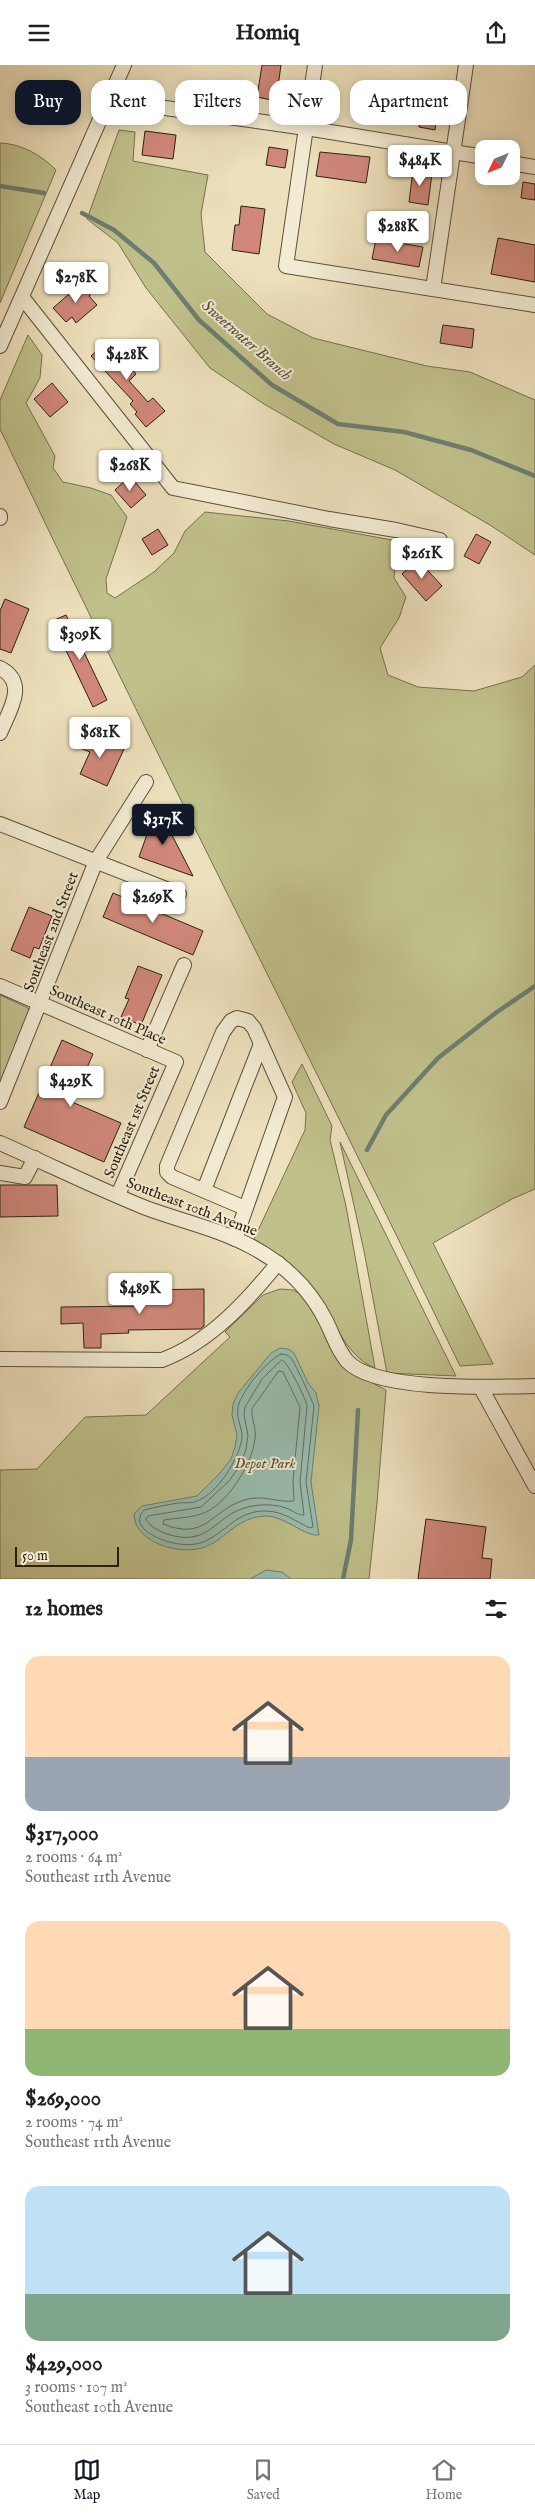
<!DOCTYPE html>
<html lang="en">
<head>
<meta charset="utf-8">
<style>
	body { margin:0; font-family:"IM FELL English",serif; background:#f2f2f2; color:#202124; height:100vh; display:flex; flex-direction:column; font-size:19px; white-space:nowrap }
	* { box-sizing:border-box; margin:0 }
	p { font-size:16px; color:#757577 }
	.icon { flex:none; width:28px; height:28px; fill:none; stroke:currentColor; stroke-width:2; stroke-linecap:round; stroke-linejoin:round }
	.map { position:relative; height:1514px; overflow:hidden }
	.details { display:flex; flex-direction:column; background:#fff; flex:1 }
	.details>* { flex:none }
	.hud { position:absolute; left:15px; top:15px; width:505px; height:45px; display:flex; gap:10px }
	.needle { width:32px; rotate:227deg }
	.tools { position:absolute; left:475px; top:75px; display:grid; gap:10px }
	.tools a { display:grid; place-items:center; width:45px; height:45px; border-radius:10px; background:#fff; box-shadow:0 2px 12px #0003; font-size:25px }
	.scale { position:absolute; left:15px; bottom:12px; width:104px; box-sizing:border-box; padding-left:5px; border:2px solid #2c2013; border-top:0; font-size:14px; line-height:18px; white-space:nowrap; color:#2c2013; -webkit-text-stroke:4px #f3ebd3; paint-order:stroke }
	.price { position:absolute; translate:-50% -42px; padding:0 11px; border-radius:5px; background:#fff; color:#222; font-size:16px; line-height:32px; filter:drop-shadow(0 1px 2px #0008) }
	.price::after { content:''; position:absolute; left:50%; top:30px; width:15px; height:11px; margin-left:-8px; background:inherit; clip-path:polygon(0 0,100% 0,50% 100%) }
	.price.current { background:#111827; color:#fff }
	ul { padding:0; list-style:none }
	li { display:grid; align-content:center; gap:10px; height:265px; padding:0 25px }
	li span { display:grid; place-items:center; height:155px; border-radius:15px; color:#555 }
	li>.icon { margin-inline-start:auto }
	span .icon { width:90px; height:90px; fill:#fffc; stroke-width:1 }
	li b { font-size:21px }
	h2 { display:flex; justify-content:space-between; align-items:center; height:60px; padding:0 25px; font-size:21px }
	.pill { padding:0 18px; border-radius:15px; background:#fff; box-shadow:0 2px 12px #0003; font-size:18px; line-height:45px }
	.pill.current { background:#111827; color:#fff }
	header { display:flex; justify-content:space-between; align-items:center; height:65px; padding:0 25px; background:#fff; font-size:22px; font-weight:700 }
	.menu { display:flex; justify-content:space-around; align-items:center; height:70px; border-top:1px solid #e0e0e0; background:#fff; font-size:14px; color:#757577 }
	.menu a { display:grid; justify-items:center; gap:2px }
	.menu .current { color:#111827 }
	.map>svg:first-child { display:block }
	.green { fill:#c0c08b; stroke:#76704f }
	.water { fill:#99bdaf; stroke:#6d7e71 }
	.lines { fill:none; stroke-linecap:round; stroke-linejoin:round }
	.shore { stroke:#626e61; stroke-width:1 }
	.stream { stroke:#6d7e71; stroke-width:4.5 }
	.building { fill:#d1887b; stroke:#2c2013 }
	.minor-casing { stroke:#5c503d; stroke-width:16 }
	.minor { stroke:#f3ebd3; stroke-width:14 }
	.labels { text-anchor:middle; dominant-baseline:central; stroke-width:4; stroke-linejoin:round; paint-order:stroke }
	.street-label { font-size:15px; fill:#2c2013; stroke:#f3ebd3 }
	.park-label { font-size:15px; font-style:italic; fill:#585037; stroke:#f3ebd3 }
	.water-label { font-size:16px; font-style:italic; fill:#4d4f42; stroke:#f3ebd3 }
</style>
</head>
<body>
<header><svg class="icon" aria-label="menu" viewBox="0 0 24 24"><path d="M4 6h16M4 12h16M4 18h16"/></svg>Homiq<svg class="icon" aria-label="share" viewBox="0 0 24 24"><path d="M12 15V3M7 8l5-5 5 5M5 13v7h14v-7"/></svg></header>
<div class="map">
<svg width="535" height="1514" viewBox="0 0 535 1514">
	<rect width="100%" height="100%" fill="#ede0bc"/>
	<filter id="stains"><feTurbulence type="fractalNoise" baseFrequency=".004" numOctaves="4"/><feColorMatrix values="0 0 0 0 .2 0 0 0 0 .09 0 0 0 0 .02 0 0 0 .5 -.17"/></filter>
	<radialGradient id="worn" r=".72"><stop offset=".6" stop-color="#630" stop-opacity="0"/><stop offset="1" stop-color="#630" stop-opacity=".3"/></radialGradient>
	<!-- green -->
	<g class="green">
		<polygon points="119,65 135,67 133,96 208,110 201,149 205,187 267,249 313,273 427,301 470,307 535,335 535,490 490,460 395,405 334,379 264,339 210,303 146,223 118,178 87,154"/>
		<path d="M0 78C22 79 41 90 56 105L0 238Z"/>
		<path d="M28 270 42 290 40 313 26 338 55 391 53 403 63 417 91 423 111 430 127 452 106 514 107 528 115 533 154 507 174 488 185 466 205 447 289 456 392 475 396 492 394 513 406 532 399 553 380 583 388 610 418 622 474 626 522 612 535 600V1124L512 1134 433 1178 493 1299 460 1301C309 988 150 679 0 364V335Z"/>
		<polygon points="0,930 28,943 29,948 0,1018"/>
		<path d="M302 999 332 1061 330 1075 346 1141 375 1303C342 1290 332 1246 311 1220 295 1200 276 1187 254 1174L305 1065 306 1048 292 1017Z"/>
		<polygon points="340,1077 456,1311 387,1308 364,1186"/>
		<polygon points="280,1224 293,1225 302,1230 350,1306 386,1325 377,1438 369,1514 0,1514 0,1405 37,1404 85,1352 146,1350 230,1272 225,1267 263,1230"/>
	</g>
	<!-- water -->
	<g class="water">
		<path d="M280 1283 288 1284 294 1288 308 1318 316 1328 319 1341 311 1417 319 1470C305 1472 285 1451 266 1451 236 1452 228 1473 205 1482 181 1491 134 1478 134 1449L142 1441 197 1431 220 1408 231 1394 235 1382 237 1370 232 1350 233 1339 238 1328 271 1288Z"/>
		<polygon points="266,1505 282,1507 291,1514 250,1514"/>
	</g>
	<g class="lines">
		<!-- shore -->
		<g class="shore">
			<path d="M281 1289C285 1289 288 1290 291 1293 295 1298 312 1335 314 1341L306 1417 313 1462 310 1463C295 1456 284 1447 267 1446 237 1445 227 1467 203 1477 186 1484 158 1476 145 1465 138 1458 138 1452 144 1445 155 1442 167 1440 178 1438 185 1437 191 1439 197 1436 217 1429 240 1393 242 1372 242 1362 236 1353 238 1342 241 1327 267 1295 281 1289Z"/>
			<path d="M282 1295C288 1297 306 1334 307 1341L300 1417 304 1450C297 1450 292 1445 286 1443 275 1439 260 1439 248 1442 214 1450 210 1483 167 1469 159 1466 150 1462 146 1454L148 1451 201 1442 229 1416 241 1399 246 1384 248 1370 244 1350 245 1342 262 1314Z"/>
			<path d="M279 1306 283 1307 300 1342 293 1416 294 1436C278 1438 262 1429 244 1435 209 1447 206 1476 163 1459L164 1455C176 1453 189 1453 201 1449 227 1441 252 1399 255 1374 257 1364 251 1354 252 1344Z"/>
		</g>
		<!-- stream -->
		<g class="stream">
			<polyline points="0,121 44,128"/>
			<polyline points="82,148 114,165 154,198 199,255 272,320 338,359 404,367 471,385 535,411"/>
			<polyline points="367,1085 386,1050 438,993 497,947 535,921"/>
			<polyline points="343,1514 351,1475 358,1345"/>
		</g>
	</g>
	<!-- building -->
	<g class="building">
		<polygon points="262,0 281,0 276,36 257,32"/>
		<polygon points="424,33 439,36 435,65 419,62"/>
		<polygon points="145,66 176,70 173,94 142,90"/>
		<polygon points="269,82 288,85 285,103 266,100"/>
		<polygon points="320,87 370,92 366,118 316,111"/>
		<polygon points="413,105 432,108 428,140 409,137"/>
		<polygon points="523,117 535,119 535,135 521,133"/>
		<polygon points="241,141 265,144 259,189 232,185 235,160 239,160"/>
		<polygon points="498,173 535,180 535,217 491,209"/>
		<polygon points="376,174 423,182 419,202 372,194"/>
		<polygon points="83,217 92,228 89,231 97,240 76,258 72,252 66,257 53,243"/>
		<polygon points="443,260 474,264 472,283 440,278"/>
		<polygon points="107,277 117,289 126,281 134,289 126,297 136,309 129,316 148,337 153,333 165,346 146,362 135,349 137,347 130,339 133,336 91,291"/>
		<polygon points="52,318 68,337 50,352 34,334"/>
		<polygon points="130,411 146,430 131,443 115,425"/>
		<polygon points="158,464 168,480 152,490 142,474"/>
		<polygon points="476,469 491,477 479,499 464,491"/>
		<polygon points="418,495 442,521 426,536 402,509"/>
		<polygon points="5,534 29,544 11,588 0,584 0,546"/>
		<polygon points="66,550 107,635 93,642 52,556"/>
		<polygon points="87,667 124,684 107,721 80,709 90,687 80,683"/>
		<polygon points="157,741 193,811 139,792"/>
		<polygon points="113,828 203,866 193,890 103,852"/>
		<polygon points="29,842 52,851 39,884 34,882 30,893 11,885"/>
		<polygon points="138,901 162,910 141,960 121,952 129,934 125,933"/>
		<polygon points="62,975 93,989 72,1037 121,1058 104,1097 24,1062"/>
		<polygon points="0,1120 57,1120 58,1151 0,1152"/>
		<polygon points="204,1224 204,1261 200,1264 128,1265 129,1268 101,1269 101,1283 84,1283 83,1258 61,1259 61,1242 140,1241 140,1225"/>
		<polygon points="426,1454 486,1462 482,1493 492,1494 490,1514 418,1514"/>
	</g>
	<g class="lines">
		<defs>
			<g id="minor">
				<polyline points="315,0 286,201 535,240"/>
				<polyline points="109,35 306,63 484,92"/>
				<polyline points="511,98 535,102"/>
				<polyline points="433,224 466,0"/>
				<polyline points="22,232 173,423 329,454 396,465 440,475"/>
				<polyline points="0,281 124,0"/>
				<polyline points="0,451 0,453"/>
				<path d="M0 603C29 618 9 646 0 668"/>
				<polyline points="0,759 179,829"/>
				<polyline points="0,921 176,997 118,1130"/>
				<polyline points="147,985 184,900"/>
				<polyline points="0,1037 96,796 146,717"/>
				<path d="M0 1078C48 1099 96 1123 146 1143 181 1156 219 1164 252 1182 284 1199 310 1224 326 1256 333 1270 337 1284 347 1296 375 1327 493 1322 535 1321"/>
				<polyline points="0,1108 25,1112 35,1093"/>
				<polyline points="204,1125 261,979"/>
				<polyline points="235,1174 285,1032 254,963 248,956 237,953 231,956 223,967 167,1101 167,1107 172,1112 245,1143"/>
				<path d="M0 1294 162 1295C210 1277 246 1237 278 1198"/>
				<polyline points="481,1323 535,1421"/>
			</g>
		</defs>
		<!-- minor casing -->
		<use href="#minor" class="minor-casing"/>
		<!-- minor -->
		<use href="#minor" class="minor"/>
	</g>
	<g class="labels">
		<!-- street labels -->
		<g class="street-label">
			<text transform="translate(51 867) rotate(-69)">Southeast 2nd Street</text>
			<text transform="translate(108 950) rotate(24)">Southeast 10th Place</text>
			<text transform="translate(132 1057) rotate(-67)">Southeast 1st Street</text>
			<text transform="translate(192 1142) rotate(21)">Southeast 10th Avenue</text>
		</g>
		<!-- park labels -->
		<g class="park-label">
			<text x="265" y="1398">Depot Park</text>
		</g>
		<!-- water labels -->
		<g class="water-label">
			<text transform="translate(246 276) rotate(41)">Sweetwater Branch</text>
		</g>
	</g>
	<rect width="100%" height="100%" filter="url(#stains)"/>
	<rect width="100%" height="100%" fill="url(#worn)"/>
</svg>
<div class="tools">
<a><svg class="needle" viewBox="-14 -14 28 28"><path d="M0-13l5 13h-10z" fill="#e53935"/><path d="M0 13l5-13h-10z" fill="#757577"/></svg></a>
</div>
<div class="scale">50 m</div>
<b class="price" style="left:420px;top:122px">$484K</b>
<b class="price" style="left:398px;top:188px">$288K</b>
<b class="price" style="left:76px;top:239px">$278K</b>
<b class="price" style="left:127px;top:316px">$428K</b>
<b class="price" style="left:130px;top:427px">$268K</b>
<b class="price" style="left:422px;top:515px">$261K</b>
<b class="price" style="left:80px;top:596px">$309K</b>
<b class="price" style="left:100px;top:694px">$681K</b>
<b class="price current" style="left:163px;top:781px">$317K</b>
<b class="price" style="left:153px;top:859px">$269K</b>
<b class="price" style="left:71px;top:1043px">$429K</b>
<b class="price" style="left:140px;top:1250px">$489K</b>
<div class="hud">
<a class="pill current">Buy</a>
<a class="pill">Rent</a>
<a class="pill">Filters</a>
<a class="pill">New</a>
<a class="pill">Apartment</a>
</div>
</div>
<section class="details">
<h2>12 homes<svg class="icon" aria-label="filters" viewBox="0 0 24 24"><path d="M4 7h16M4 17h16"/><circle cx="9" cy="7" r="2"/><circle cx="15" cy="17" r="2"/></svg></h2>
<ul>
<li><span style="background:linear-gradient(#ffd9b3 65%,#9aa5b1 0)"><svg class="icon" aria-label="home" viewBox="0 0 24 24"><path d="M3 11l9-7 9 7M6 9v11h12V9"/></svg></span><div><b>$317,000</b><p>2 rooms · 64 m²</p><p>Southeast 11th Avenue</p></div></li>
<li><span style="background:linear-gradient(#ffd9b3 70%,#8fb573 0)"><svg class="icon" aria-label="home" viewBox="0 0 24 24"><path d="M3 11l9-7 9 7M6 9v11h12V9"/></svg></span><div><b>$269,000</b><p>2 rooms · 74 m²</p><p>Southeast 11th Avenue</p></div></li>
<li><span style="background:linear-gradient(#bfe0f5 70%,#7fa58c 0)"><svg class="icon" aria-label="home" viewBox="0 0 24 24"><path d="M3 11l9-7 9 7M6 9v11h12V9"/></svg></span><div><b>$429,000</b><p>3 rooms · 107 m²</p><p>Southeast 10th Avenue</p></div></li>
</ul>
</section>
<nav class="menu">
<a class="current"><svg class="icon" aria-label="map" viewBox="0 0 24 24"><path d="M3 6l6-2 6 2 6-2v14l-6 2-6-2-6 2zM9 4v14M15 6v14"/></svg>Map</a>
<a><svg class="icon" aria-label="saved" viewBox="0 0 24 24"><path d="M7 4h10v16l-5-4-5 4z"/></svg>Saved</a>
<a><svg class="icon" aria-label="home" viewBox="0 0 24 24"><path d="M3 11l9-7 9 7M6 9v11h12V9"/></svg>Home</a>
</nav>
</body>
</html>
